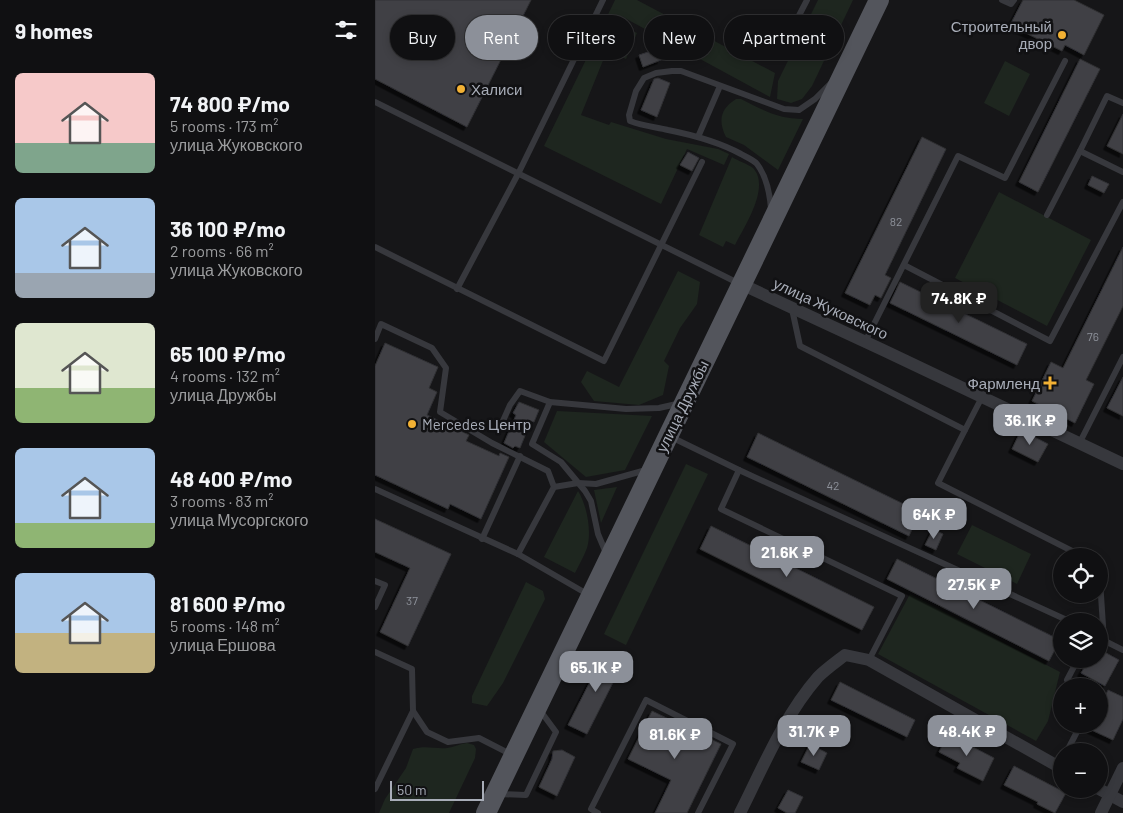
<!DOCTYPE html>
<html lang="en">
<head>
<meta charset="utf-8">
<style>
	body { margin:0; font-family:Barlow,sans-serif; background:#1e1e20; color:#f1f3f6; height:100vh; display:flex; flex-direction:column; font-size:19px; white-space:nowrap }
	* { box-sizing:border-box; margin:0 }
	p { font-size:16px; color:#9c9d9f }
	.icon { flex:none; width:28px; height:28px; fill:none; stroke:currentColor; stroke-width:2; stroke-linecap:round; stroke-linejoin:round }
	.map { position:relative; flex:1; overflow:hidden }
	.panel { display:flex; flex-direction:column; background:#101012; width:375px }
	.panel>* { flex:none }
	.top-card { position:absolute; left:15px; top:15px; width:475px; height:45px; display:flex; gap:10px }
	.fabs { position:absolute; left:678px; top:548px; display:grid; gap:10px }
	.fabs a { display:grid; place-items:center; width:55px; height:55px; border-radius:50%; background:#101012; box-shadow:0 2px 8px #0003,0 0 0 1px #303032; font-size:25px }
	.scale { position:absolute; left:15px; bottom:12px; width:94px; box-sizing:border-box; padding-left:5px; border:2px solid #a8adb8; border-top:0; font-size:14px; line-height:18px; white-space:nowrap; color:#a8adb8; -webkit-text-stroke:4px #111113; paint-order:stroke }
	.price { position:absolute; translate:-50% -42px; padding:0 11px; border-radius:10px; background:#8c9099; color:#fff; font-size:16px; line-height:32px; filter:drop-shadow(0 1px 2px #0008) }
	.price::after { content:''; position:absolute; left:50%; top:30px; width:15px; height:11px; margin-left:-8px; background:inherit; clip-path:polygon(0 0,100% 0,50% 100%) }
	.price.on { background:#222; color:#fff }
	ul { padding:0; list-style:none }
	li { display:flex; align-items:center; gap:15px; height:125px; padding:0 15px }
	li span { display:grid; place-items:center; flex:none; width:140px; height:100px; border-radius:8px; color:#555 }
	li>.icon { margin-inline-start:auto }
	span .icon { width:60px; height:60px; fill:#fffc; stroke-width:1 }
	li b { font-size:21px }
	h2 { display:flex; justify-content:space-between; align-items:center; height:60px; padding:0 15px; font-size:21px }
	.pill { padding:0 18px; border-radius:22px; background:#101012; box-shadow:0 2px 8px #0003,0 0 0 1px #303032; font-size:18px; line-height:45px }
	.pill.on { background:#8c9099; color:#fff }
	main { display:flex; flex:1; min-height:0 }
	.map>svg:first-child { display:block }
	.green { fill:#1e261f }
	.building { fill:#404145; stroke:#303034; filter:url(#shadow) }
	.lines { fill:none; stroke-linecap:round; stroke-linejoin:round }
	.service { stroke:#37383d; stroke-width:6 }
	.minor { stroke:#37383d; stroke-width:12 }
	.primary { stroke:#53555c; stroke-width:20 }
	.poi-dot { fill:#f2b134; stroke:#111113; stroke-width:2 }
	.labels { text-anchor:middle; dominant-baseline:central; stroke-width:5; stroke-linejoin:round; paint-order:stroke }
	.number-label { font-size:12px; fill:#8e929b }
	.poi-label { font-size:15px; fill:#a8adb8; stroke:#111113; text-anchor:end }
	.street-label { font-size:15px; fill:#a8adb8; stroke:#111113 }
</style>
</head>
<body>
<main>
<section class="panel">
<h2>9 homes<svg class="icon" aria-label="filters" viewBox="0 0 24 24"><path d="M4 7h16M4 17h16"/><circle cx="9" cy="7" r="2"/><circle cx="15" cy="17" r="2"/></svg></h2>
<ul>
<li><span style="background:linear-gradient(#f6c9c9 70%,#7fa58c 0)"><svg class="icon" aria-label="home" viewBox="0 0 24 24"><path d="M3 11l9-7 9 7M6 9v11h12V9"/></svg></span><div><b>74 800 ₽/mo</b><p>5 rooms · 173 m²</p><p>улица Жуковского</p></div></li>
<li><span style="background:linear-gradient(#a9c7e8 75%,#9aa5b1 0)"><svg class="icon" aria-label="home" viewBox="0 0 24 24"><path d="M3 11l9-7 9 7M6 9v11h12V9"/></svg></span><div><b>36 100 ₽/mo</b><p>2 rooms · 66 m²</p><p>улица Жуковского</p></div></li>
<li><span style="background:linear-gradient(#dfe7d0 65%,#8fb573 0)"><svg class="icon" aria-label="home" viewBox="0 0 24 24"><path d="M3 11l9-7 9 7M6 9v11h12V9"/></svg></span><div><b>65 100 ₽/mo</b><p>4 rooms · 132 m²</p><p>улица Дружбы</p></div></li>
<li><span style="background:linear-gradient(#a9c7e8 75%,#8fb573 0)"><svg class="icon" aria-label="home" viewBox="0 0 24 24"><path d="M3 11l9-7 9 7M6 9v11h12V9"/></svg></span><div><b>48 400 ₽/mo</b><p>3 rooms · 83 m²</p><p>улица Мусоргского</p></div></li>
<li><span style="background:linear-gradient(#a9c7e8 60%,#c2b280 0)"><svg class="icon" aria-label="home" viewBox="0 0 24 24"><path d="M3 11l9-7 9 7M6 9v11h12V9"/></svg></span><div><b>81 600 ₽/mo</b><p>5 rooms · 148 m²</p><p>улица Ершова</p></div></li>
</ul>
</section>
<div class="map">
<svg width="748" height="813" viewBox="0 0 748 813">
	<defs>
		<filter id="shadow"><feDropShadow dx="-3.5" dy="3.5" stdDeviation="0" flood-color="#0009"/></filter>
	</defs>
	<rect width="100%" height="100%" fill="#161618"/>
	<!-- green -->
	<g class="green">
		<polygon points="240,0 262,0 400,73 395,97 246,16 206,115 234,125 236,122 291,139 343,149 354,154 349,165 312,149 286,204 169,146"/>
		<polygon points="443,0 478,0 437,86 427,99 416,103 402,99 403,81"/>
		<polygon points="253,29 262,33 251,59 242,55"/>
		<polygon points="630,61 655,74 634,116 609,103"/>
		<path d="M361 99H366C387 110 404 119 428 119L403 170 369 145 351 137C343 121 345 109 361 99Z"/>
		<path d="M357 157C363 161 373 164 378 168 396 187 369 227 360 245L351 241 348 247 324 235Z"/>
		<polygon points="624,192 716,240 672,326 580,278"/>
		<polygon points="303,271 325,282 322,304 305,328 289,361 294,366 288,395 264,405 219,401 206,382 212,371 244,387"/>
		<polygon points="182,411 277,416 250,470 211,477 169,442"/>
		<polygon points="311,464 333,474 251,645 229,634"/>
		<polygon points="242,487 226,523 219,490"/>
		<path d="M203 491C212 505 217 532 212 548 209 556 204 565 200 573L169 557Z"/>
		<polygon points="597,525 656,554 642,584 582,554"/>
		<polygon points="151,582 168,591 170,599 128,683 112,706 97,703 97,696"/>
		<polygon points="535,594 685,672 673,721 661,741 503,654"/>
		<path d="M92 743 99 745 101 749 100 758 74 813H4L10 799 31 768 38 749C50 745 60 749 72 748 79 747 85 744 92 743Z"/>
	</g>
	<!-- building -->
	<g class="building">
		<polygon points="0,0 156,0 92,127 0,79"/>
		<polygon points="648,0 699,0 729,15 709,55 690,45 687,51 635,25"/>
		<polygon points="282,49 286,60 268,67 264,55"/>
		<polygon points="705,59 725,69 663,192 644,182"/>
		<polygon points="283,78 295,83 282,117 266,110 279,79"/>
		<polygon points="748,114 748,154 732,146"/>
		<polygon points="547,137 571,149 510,275 516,278 506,298 500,295 495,305 470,293"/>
		<polygon points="313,152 324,158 317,171 305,165"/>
		<polygon points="717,176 734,184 729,193 713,185"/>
		<polygon points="748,247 748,306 711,380 719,384 700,423 657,401 676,362 688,368"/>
		<polygon points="525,282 652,344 642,365 515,303"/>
		<polygon points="10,343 63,367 54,388 62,392 52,415 94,435 91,441 124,456 125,453 134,457 106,519 75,504 73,509 0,475 0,366"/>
		<polygon points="748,377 748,416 732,408"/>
		<polygon points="144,402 164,410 159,422 156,421 145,448 140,446 138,448 129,443 141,415 138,413"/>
		<polygon points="646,430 673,444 663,462 637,449"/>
		<polygon points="383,433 545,512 534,536 372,457"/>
		<polygon points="0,519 76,554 33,646 5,632 35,568 0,552"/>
		<polygon points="336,526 499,607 487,630 325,549"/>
		<polygon points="558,529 568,534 561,550 550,545"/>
		<polygon points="522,559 685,640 674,661 512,579"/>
		<polygon points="724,649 744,660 730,686 706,673 714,659 724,659"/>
		<polygon points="230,652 249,661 212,734 193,725"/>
		<polygon points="465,682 540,720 532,737 456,700"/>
		<polygon points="733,690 748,697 748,719 738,740 710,727 711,724 724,724 724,709"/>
		<polygon points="277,711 346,744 312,813 280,813 296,780 253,759"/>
		<polygon points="573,734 619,758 608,781 582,768 585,763 564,752"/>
		<polygon points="435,744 452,753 444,770 426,762"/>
		<polygon points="187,750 200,757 182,796 164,787 177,759 178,751"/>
		<polygon points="639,766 691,793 680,813 662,804 663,802 629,785"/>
		<polygon points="413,790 428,797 420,813 412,813 403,808"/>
	</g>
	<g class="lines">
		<!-- service -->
		<g class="service">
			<polyline points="627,0 636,4 639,0"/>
			<polyline points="404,54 432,0"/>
			<polyline points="0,102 365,284"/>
			<polyline points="748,103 732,96 705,151 748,172"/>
			<polyline points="323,137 345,86"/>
			<path d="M396 209C395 195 391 176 382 164 379 160 371 157 366 154 344 142 318 135 293 130 280 127 268 126 255 121L254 115 261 91 269 78 281 73 297 71H306L409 109 424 110 440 99 455 84"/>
			<polyline points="672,215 705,151"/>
			<polyline points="0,247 229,361 327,162"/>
			<polyline points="529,265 675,341 748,202"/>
			<polyline points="82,289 143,174 228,0"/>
			<polyline points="417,309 425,346 590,430 607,397"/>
			<polyline points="0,339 6,324 57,348 71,368 65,412 117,443 173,471 179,487 143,554"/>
			<polyline points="490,342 583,156 630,178 690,61"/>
			<polyline points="175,402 157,444 186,462 210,491 216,501 223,534 231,553"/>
			<polyline points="124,430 135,405 145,391 175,402 251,409 284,408 306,403"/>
			<polyline points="590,430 563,483 707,556"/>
			<polyline points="296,437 364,470 346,509 527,596 494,660"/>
			<polyline points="704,444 748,357"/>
			<polyline points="364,470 694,621"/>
			<polyline points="179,487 203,483 221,484 271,470"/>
			<polyline points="0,489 143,554 214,595"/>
			<polyline points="107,539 145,456"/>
			<polyline points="724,565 729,641"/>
			<polyline points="0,581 10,585 0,607"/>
			<polyline points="724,638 748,650"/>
			<polyline points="0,652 37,669 38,711 52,732 73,742 104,738 137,755"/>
			<polyline points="703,659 692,680 705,686"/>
			<polyline points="692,751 706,724"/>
			<polyline points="0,789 38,711"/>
			<polyline points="124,794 151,795 181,732 164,709"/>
			<polyline points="223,813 216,809 271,700 358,744 323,813"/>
		</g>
		<!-- minor -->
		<g class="minor">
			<polyline points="366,284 508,350 748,464"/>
			<polyline points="724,789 748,802"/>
			<path d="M365 813C388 767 409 716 443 677 451 669 461 662 470 655L494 660 686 768"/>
			<polyline points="726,813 748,768"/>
		</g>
		<!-- primary -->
		<polyline class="primary" points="111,813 504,0"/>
	</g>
	<!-- markers -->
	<g class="poi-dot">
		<circle cx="687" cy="35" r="5"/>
		<circle cx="86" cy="89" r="5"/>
		<path d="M672.5 375.5h5v5h5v5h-5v5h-5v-5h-5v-5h5z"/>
		<circle cx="37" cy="424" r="5"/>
	</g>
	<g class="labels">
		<!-- number labels -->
		<g class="number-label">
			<text x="521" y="221">82</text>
			<text x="718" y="336">76</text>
			<text x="458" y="485">42</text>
			<text x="37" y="600">37</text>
		</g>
		<!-- poi labels -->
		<g class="poi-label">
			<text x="677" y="26">Строительный<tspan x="677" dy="17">двор</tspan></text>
			<text x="96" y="89" text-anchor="start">Халиси</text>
			<text x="665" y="383">Фармленд</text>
			<text x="47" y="424" text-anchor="start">Mercedes Центр</text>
		</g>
		<!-- street labels -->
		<g class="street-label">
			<text transform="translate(456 308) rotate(25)">улица Жуковского</text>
			<text transform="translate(307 406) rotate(-64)">улица Дружбы</text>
		</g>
	</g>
</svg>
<div class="fabs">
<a><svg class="icon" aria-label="locate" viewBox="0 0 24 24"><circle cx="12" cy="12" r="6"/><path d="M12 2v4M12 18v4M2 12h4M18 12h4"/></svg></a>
<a><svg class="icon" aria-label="layers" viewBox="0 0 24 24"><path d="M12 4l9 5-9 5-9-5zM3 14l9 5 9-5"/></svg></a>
<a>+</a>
<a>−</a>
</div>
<div class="scale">50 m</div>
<b class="price on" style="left:584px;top:324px">74.8K ₽</b>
<b class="price" style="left:655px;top:446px">36.1K ₽</b>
<b class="price" style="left:559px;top:540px">64K ₽</b>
<b class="price" style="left:412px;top:578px">21.6K ₽</b>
<b class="price" style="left:599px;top:610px">27.5K ₽</b>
<b class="price" style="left:221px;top:693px">65.1K ₽</b>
<b class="price" style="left:439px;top:757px">31.7K ₽</b>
<b class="price" style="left:592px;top:757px">48.4K ₽</b>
<b class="price" style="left:300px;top:760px">81.6K ₽</b>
<div class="top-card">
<a class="pill">Buy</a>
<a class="pill on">Rent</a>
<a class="pill">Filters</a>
<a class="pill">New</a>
<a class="pill">Apartment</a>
</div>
</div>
</main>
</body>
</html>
